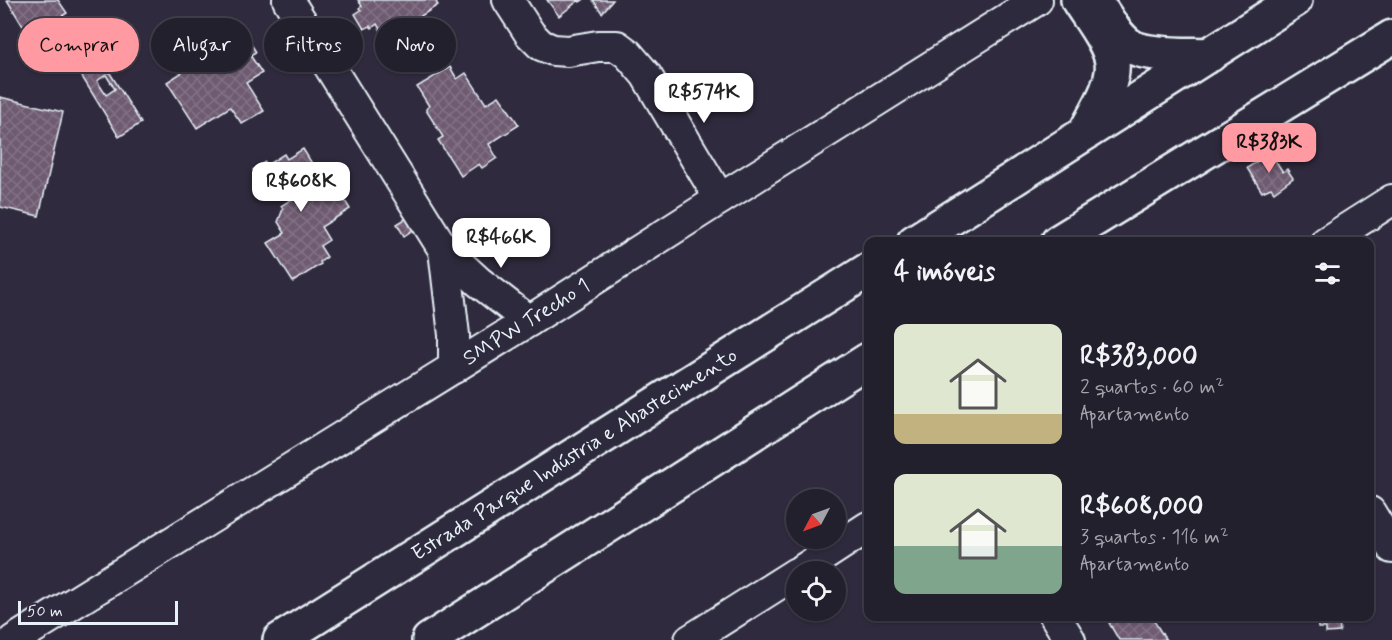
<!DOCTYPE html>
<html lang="pt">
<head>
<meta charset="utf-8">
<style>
	body { margin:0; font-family:Mynerve,sans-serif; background:#2f2d3a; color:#f1f3f6; height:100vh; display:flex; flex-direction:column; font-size:22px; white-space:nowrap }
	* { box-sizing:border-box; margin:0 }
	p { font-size:20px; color:#a3a3aa }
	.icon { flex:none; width:33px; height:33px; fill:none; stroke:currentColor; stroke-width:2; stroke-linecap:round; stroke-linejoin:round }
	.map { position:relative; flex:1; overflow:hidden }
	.drawer { position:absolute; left:864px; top:237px; width:510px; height:384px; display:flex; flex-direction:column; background:#23202e; border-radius:12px; box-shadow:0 2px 4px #0004,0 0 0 2px #403e4a }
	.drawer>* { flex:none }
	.banner { position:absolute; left:18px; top:18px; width:570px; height:54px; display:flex; gap:12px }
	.needle { width:39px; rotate:229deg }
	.controls { position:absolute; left:786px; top:489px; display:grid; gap:12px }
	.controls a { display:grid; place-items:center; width:60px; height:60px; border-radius:50%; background:#23202e; box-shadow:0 2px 4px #0004,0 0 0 2px #403e4a; font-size:30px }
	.scale { position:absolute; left:18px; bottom:15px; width:160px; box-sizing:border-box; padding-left:6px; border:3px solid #e8f1f8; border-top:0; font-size:16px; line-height:21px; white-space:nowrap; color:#e8f1f8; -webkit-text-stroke:4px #2f2a3d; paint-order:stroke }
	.price { position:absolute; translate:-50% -51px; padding:0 14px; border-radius:12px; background:#fff; color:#222; font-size:20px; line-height:39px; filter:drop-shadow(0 2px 3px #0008) }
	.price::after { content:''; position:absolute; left:50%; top:36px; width:18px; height:14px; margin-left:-9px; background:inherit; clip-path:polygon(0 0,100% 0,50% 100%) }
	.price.selected { background:#ff9aa2; color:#111 }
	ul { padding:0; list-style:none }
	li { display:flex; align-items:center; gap:18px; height:150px; padding:0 30px }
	li span { display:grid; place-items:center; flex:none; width:168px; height:120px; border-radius:12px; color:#555 }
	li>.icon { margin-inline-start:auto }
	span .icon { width:72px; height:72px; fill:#fffc; stroke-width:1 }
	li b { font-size:26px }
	h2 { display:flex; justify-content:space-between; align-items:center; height:72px; padding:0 30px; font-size:26px }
	.tag { padding:0 21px; border-radius:27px; background:#23202e; box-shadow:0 2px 4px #0004,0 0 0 2px #403e4a; font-size:21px; line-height:54px }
	.tag.selected { background:#ff9aa2; color:#111 }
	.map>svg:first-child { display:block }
	.building { fill:url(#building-cross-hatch); stroke:#e8f1f8; stroke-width:1.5; fill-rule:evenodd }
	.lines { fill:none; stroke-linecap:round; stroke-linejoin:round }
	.minor-casing { stroke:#e8f1f8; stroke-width:34 }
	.highway-casing { stroke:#e8f1f8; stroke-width:38 }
	.minor { stroke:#2f2a3d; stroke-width:30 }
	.highway { stroke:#2f2a3d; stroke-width:33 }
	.labels { text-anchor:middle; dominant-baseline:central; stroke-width:4.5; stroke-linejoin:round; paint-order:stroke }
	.street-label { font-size:21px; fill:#e8f1f8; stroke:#2f2a3d }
</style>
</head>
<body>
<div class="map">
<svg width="1392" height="640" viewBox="0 0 1392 640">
	<defs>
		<pattern id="building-cross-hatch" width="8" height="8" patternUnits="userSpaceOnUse" patternTransform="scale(1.5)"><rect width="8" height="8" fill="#6e5a71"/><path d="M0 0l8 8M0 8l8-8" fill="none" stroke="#837286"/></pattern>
	</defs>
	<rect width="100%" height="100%" fill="#2f2a3d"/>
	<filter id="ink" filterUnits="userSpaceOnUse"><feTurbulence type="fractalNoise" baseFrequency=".0167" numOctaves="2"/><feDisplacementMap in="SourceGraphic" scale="12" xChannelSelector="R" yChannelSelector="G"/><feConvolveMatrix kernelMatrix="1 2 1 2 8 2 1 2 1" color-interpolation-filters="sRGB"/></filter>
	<g filter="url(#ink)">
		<!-- building -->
		<g class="building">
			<polygon points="7,0 58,0 67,13 29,36"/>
			<polygon points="358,0 435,0 438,5 393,34 391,31 384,36 377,24 372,28 370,26 364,29 355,14 361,10 359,8 362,6"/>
			<polygon points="547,0 583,0 580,2 578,1 559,16"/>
			<polygon points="593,0 613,0 602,13"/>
			<polygon points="220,26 230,42 244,33 256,52 250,55 262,73 246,83 264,111 242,124 230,107 197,128 167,82 200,61 190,45"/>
			<path d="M87 36 141 123 119 137 65 49ZM106 75 115 89 106 95 97 81Z"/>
			<polygon points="450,67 457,79 466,73 486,104 499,96 519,125 489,144 497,158 482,168 479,164 461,176 438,140 443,137 426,110 426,109 429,106 417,87"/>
			<polygon points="0,97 63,112 39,216 0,207"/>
			<polygon points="303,149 316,170 304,178 310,187 322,180 329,191 336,186 350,209 321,227 329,240 320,246 327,257 320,262 321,264 293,282 268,243 285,233 278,222 283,209 281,206 295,197 288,186 275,195 273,192 269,195 253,170 265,162 267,165 284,154 287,159"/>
			<polygon points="1270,153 1283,172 1287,169 1293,178 1274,192 1271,188 1262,192 1247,168"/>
			<polygon points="410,216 417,227 404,236 397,224"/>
			<polygon points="1117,616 1161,616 1154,621 1166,640 1119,640 1109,623 1118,618"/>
			<polygon points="1317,616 1336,616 1336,618 1342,618 1342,616 1345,616 1345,621 1339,622 1340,632 1326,633 1326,628 1318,628"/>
		</g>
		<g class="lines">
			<defs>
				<g id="minor">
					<polyline points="288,0 444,250 479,282 529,321"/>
					<polyline points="508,0 530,34 541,45 553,50 568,51 598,46 617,46 628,54 646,75 720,199"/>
					<polyline points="1326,242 1392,200"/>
					<polyline points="444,250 454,335 454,368"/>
					<polyline points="1370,512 1392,548"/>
					<polyline points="799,572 868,527"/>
					<polyline points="1055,616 1070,640"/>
					<path id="s1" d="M14 640 529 321 720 199 1037 0"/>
					<polyline points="690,640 796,573"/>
				</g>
				<g id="highway">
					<path d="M1078 0C1089 18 1109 42 1112 62 1115 85 1095 113 1085 133"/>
					<path d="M1103 13C1111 25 1120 41 1134 48 1153 56 1189 54 1210 55"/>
					<polyline points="914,242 1295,0"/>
					<polyline points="1058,242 1392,37"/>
					<path id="s2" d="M280 640 868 270"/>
					<polyline points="429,640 868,360"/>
				</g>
			</defs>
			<!-- minor casing -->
			<use href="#minor" class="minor-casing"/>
			<!-- highway casing -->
			<use href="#highway" class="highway-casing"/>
			<!-- minor -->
			<use href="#minor" class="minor"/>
			<!-- highway -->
			<use href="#highway" class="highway"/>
		</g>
	</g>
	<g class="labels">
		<!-- street labels -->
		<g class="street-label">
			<text stroke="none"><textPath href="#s1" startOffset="603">SMPW Trecho 1</textPath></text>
			<text stroke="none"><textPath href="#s2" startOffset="348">Estrada Parque Indústria e Abastecimento</textPath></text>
		</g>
	</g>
</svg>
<div class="controls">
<a><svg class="needle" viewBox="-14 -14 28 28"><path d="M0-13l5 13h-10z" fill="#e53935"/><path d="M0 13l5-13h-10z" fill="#a3a3aa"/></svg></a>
<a><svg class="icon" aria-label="locate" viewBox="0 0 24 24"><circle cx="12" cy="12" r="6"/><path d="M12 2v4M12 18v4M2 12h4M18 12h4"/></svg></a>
</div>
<div class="scale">50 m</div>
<b class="price" style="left:704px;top:124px">R$574K</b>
<b class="price selected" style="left:1269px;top:174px">R$383K</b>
<b class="price" style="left:301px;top:213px">R$608K</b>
<b class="price" style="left:501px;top:269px">R$466K</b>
<div class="banner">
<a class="tag selected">Comprar</a>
<a class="tag">Alugar</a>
<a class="tag">Filtros</a>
<a class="tag">Novo</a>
</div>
<section class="drawer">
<h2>4 imóveis<svg class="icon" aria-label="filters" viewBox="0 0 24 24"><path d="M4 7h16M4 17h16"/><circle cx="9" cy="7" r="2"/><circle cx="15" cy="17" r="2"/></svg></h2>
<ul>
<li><span style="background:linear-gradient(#dfe7d0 75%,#c2b280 0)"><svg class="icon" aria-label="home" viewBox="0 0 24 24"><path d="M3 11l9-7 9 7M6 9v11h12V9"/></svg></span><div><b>R$383,000</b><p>2 quartos · 60 m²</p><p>Apartamento</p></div></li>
<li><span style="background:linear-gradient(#dfe7d0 60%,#7fa58c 0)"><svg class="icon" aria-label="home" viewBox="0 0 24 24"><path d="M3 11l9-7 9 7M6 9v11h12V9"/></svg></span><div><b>R$608,000</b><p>3 quartos · 116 m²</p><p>Apartamento</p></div></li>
</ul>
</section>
</div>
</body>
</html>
